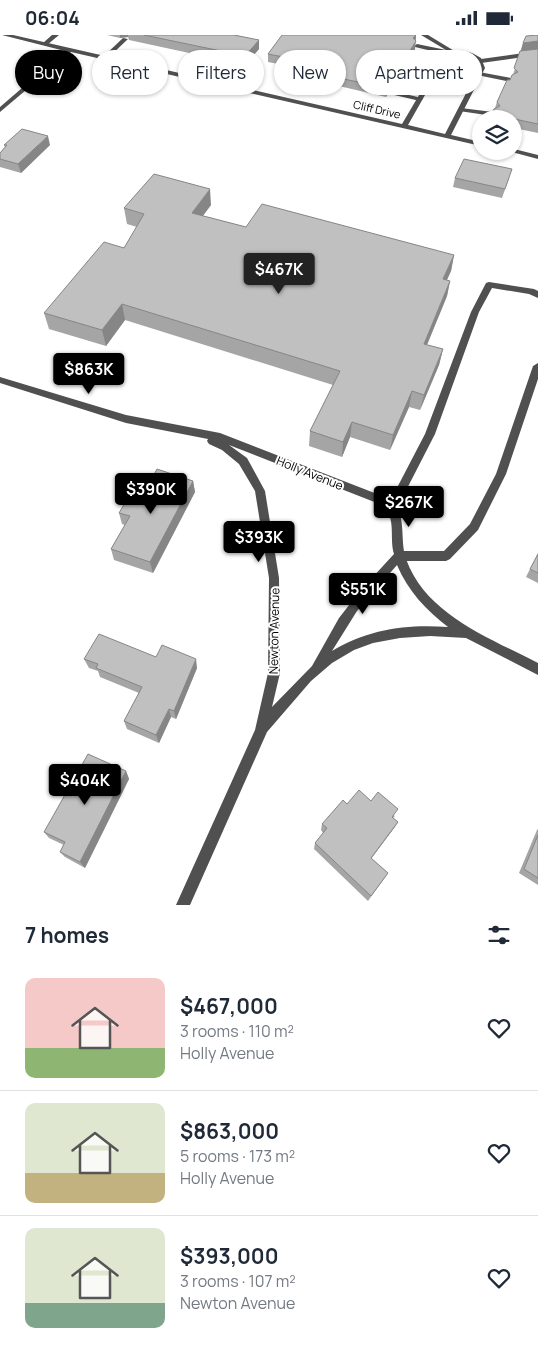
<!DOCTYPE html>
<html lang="en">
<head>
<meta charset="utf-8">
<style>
	body { margin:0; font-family:Manrope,sans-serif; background:#f2f2f3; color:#1f2937; height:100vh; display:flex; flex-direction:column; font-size:19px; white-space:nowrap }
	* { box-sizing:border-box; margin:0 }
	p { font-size:16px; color:#747a83 }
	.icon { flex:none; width:28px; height:28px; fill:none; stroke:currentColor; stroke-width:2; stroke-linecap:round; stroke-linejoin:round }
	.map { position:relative; height:870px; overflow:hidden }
	.side { display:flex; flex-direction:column; background:#fff; flex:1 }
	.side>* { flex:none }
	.guide { position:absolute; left:15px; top:15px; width:509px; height:45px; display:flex; gap:10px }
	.controls { position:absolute; left:472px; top:75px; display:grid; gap:10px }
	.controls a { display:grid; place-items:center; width:50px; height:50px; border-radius:50%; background:#fff; box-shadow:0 1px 4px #0004; font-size:25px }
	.price { position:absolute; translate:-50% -42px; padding:0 11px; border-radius:5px; background:#000; color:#fff; font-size:16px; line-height:32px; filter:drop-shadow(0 1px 2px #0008) }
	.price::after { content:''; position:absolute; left:50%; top:30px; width:15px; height:11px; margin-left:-8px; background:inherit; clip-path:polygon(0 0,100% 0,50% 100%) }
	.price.on { background:#222; color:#fff }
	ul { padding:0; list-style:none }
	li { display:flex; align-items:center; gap:15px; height:125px; padding:0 25px }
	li+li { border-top:1px solid #e0e1e3 }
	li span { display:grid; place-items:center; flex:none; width:140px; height:100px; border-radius:10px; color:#555 }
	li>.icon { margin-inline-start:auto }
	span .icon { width:60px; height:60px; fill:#fffc; stroke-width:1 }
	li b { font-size:21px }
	h2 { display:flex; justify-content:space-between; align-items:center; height:60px; padding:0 25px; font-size:21px }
	.tag { padding:0 18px; border-radius:22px; background:#fff; box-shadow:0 1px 4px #0004; font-size:18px; line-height:45px }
	.tag.on { background:#000; color:#fff }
	.status { display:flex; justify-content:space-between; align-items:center; height:35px; padding:0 25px; background:#fff; direction:ltr }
	.status svg { height:14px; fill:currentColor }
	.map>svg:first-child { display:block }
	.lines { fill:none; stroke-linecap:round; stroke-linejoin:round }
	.lane { fill:#505050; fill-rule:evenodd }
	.street { fill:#505050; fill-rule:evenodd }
	.wall { fill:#a5a5a5 }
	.shaded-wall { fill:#868686 }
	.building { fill:#c0c0c0; stroke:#868686 }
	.labels { text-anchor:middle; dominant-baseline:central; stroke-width:4; stroke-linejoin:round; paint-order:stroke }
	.far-street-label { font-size:11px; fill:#000; stroke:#fff }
	.street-label { font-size:12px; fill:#000; stroke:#fff }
</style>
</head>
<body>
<div class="status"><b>06:04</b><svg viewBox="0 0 49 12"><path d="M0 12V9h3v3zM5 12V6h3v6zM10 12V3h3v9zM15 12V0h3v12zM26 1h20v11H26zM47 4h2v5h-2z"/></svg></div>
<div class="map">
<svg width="538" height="870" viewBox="0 0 538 870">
	<rect width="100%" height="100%" fill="#fff"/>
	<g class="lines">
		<!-- lane -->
		<g class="lane">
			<polygon points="52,0 59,0 47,10 43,10 43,8"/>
			<polygon points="421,0 428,0 456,17 449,20 415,12 414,11 417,9 446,15"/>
			<polygon points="123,3 128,4 108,23 104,23 104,21"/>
			<polygon points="538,16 538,20 481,28 478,26 481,24"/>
			<polygon points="479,37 511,43 514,45 511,47 477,40 477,38"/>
			<polygon points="392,56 422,63 423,64 420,66 390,59 389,58"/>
			<polygon points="461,73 493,77 496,79 493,81 459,76 459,74"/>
			<polygon points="489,247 534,254 538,256 538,263 529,259 492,253 479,277 435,399 396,475 392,476 388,475 387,472 425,399 471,277 486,248"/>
			<polygon points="538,328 538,344 506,439 478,495 450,524 446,526 399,526 395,524 394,521 395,518 399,516 444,516 470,489 496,439 533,331"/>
		</g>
		<!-- street -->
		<g class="street">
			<path d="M2 0H13L402 89 442 21C455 12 469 15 481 23L485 33 451 100 481 107V111L71 17 0 77V72L65 16ZM457 19H465L476 25 479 33 445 99 408 90 446 23Z"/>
			<polygon points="514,114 538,120 538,124 508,116 514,116"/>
			<path d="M0 342 126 380 220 398 390 464C408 480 399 503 406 524 426 580 490 603 538 628V640L466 603 430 601 400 603 373 608 354 615 332 628 311 646 267 697 190 870H176L255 695 268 638 269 543 255 456 239 429 222 415 209 409 207 406 208 404 126 388 0 348ZM229 410 382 470C397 483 389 502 394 519L360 556 339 583 312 631 272 672 280 638 279 543 265 456 247 423ZM397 530C408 556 426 575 448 592 407 589 368 594 332 616L357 576Z"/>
		</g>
	</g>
	<!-- wall -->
	<g class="wall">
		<polygon points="107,0 234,0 259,5 259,14 245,30 129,5 128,2 120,3"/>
		<polygon points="416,0 415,14 386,62 339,51 339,43 340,41 268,27 268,19"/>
		<polygon points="538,0 538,98 514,93 514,84 490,84 491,79 495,73 497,67 513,40 523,8"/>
		<polygon points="4,110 50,110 21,138 0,132 0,118 5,112"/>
		<polygon points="455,143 509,143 502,163 453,152"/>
		<polygon points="211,170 203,181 246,192 454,220 451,236 447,245 450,246 447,261 427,310 443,314 439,330 420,375 409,372 390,415 350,402 342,422 309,411 310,396 333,350 125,285 106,311 49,294 44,278 124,213 137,192 127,189 124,173"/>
		<polygon points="193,446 195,457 153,538 114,525 111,514 125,490 122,489 119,478 140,465"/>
		<polygon points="538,518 538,548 526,542"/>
		<polygon points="156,622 197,633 176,684 171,682 159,708 127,694 124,686 139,658 100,642 98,636 89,633 84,624"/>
		<polygon points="126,736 129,744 85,833 65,822 60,817 64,810 49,803 44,797"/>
		<polygon points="371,766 395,781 393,783 398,787 394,793 371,823 388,838 368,866 314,814 315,808 323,798 321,795 322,789 347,769"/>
		<polygon points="538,794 538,850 519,838 537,795"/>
	</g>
	<!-- shaded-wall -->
	<g class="shaded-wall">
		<polygon points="120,0 128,0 128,2 120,3"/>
		<polygon points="416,0 415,14 386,62 387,53 413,3"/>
		<polygon points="259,5 259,14 245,30 245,21"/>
		<polygon points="538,6 538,14 521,16 523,8"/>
		<polygon points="48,101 50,110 21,138 18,129"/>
		<polygon points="210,154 211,170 193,193 192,178"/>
		<polygon points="454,220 451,236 440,259 443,244"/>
		<polygon points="450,246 447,261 421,324 424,309"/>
		<polygon points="122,269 125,285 106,311 102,295"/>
		<polygon points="443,314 439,330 420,375 424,360"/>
		<polygon points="412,356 409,372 390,415 393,400"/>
		<polygon points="352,387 350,402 342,422 343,407"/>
		<polygon points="193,446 195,457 153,538 150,527"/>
		<polygon points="196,624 197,633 176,684 174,676"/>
		<polygon points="169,674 171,682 159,708 156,700"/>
		<polygon points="126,736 129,744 85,833 80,827"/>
		<polygon points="398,787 394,793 368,828 371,823"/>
	</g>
	<!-- building -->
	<g class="building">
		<polygon points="144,0 234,0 259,5 245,21"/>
		<polygon points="282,0 416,0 413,3 416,6 387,53 339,43 346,34 268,19"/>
		<polygon points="538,0 538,6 523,8 526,1"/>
		<polygon points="538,14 538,89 491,79 494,74 500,71 497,67 507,45 510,45 512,40 518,37 514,33 520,16"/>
		<polygon points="22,94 48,101 18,129 0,124 0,118 7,110 4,110"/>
		<polygon points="464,124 512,134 505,154 455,143"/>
		<polygon points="154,139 210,154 192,178 246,192 262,169 454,220 443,244 450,246 424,309 443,314 424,360 412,356 393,400 352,387 343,407 310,396 340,336 122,269 102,295 44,278 104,207 124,213 144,179 124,173"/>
		<polygon points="157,434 193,446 150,527 111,514 130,481 119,478 129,461 140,465"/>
		<polygon points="538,519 538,538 530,534"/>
		<polygon points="99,599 156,622 162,610 196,624 174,676 169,674 156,700 124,686 142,652 96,633 98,629 84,624"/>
		<polygon points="88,719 126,736 80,827 60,817 65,807 44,797"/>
		<polygon points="359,755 371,766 378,757 398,774 392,782 398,787 371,823 388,838 371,861 315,808 327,793 322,789 343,765 347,769"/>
		<polygon points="538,800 538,843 524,834"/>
	</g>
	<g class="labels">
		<!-- far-street labels -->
		<g class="far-street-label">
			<text transform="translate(377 74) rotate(13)">Cliff Drive</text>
		</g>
		<!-- street labels -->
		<g class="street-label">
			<text transform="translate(310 438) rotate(22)">Holly Avenue</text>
			<text transform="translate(274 596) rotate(-89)">Newton Avenue</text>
		</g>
	</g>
</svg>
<div class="controls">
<a><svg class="icon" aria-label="layers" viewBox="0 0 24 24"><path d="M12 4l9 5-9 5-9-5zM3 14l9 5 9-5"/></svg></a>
</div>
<b class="price on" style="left:279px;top:260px">$467K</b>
<b class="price" style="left:89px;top:360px">$863K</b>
<b class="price" style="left:151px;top:480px">$390K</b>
<b class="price" style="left:409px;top:493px">$267K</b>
<b class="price" style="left:259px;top:528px">$393K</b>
<b class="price" style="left:363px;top:580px">$551K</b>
<b class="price" style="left:85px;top:771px">$404K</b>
<div class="guide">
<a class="tag on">Buy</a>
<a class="tag">Rent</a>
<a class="tag">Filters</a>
<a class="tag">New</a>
<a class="tag">Apartment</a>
</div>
</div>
<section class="side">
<h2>7 homes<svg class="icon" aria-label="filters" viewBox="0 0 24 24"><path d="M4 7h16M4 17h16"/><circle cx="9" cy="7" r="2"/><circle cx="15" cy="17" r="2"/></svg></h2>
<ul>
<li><span style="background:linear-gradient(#f6c9c9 70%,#8fb573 0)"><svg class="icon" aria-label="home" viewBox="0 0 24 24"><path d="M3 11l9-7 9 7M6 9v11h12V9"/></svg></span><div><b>$467,000</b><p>3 rooms · 110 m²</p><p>Holly Avenue</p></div><svg class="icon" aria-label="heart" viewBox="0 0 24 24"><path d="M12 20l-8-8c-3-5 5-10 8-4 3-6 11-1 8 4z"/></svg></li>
<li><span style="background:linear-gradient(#dfe7d0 70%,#c2b280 0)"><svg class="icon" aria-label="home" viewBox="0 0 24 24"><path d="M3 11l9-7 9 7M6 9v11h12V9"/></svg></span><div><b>$863,000</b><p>5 rooms · 173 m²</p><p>Holly Avenue</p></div><svg class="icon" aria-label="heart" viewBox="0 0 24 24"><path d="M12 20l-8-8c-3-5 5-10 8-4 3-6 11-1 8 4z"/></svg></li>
<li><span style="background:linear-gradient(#dfe7d0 75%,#7fa58c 0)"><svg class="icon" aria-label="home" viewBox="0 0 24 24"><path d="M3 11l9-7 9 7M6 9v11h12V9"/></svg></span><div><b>$393,000</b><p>3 rooms · 107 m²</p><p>Newton Avenue</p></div><svg class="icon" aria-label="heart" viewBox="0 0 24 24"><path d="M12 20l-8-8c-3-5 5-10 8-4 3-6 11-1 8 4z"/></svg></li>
</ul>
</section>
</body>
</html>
